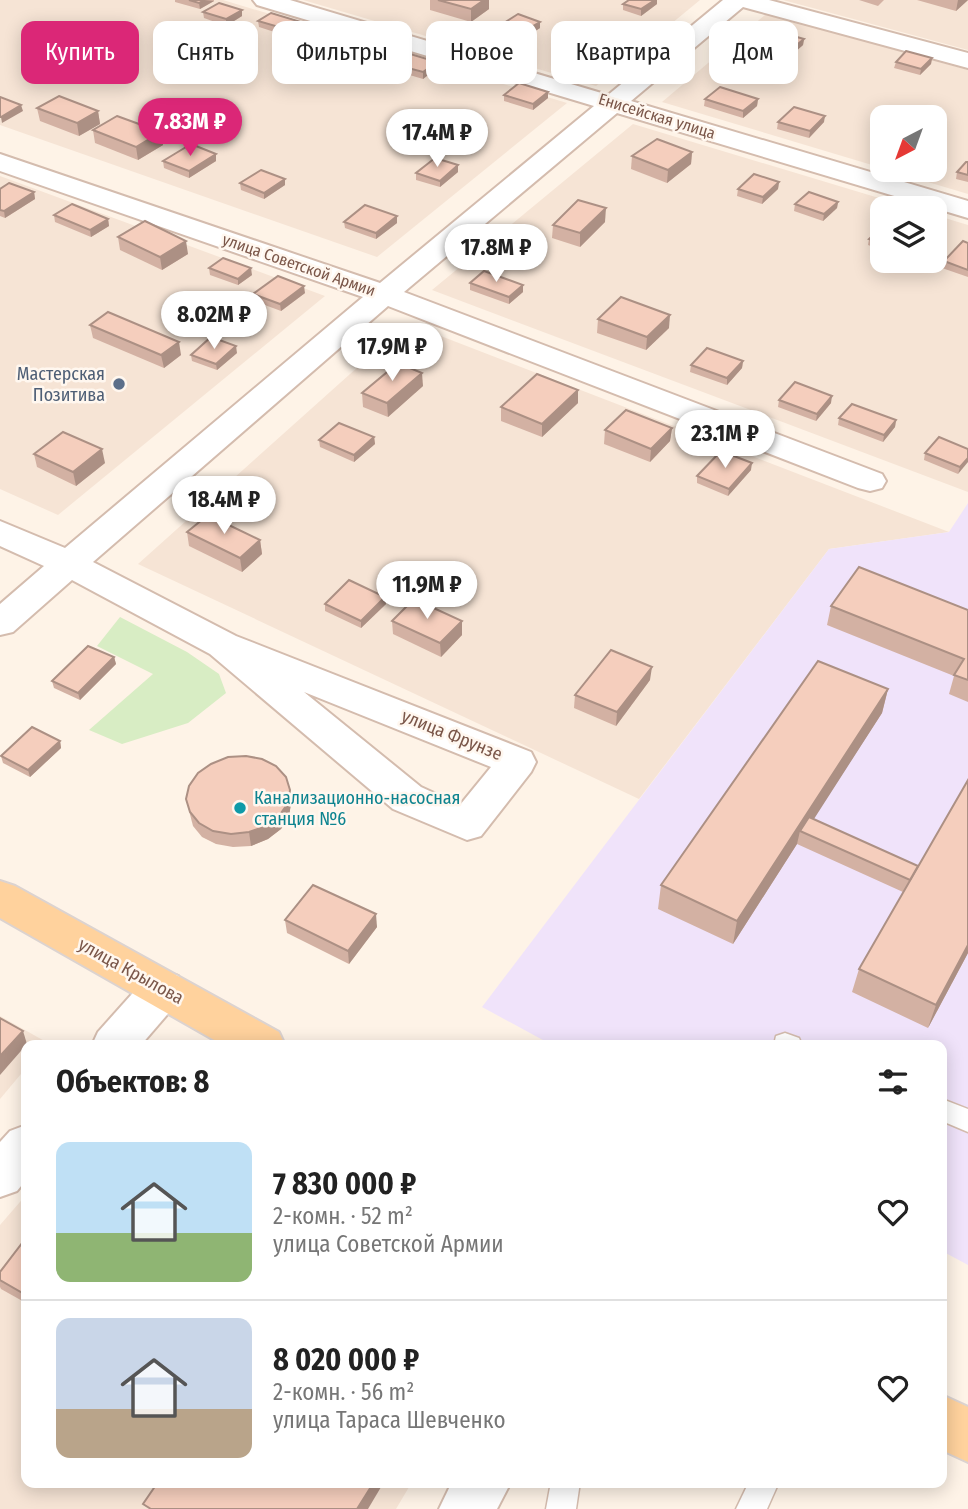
<!DOCTYPE html>
<html lang="ru">
<head>
<meta charset="utf-8">
<style>
	body { margin:0; font-family:"Fira Sans Condensed",sans-serif; background:#f6f6f6; color:#222; height:100vh; display:flex; flex-direction:column; font-size:26px; white-space:nowrap }
	* { box-sizing:border-box; margin:0 }
	p { font-size:23px; color:#767676 }
	.icon { flex:none; width:38px; height:38px; fill:none; stroke:currentColor; stroke-width:2; stroke-linecap:round; stroke-linejoin:round }
	.map { position:relative; flex:1; overflow:hidden }
	.details { position:absolute; left:21px; top:1040px; width:926px; height:448px; display:flex; flex-direction:column; background:#fff; border-radius:14px; box-shadow:0 4px 18px #0003 }
	.details>* { flex:none }
	.banner { position:absolute; left:21px; top:21px; width:928px; height:63px; display:flex; gap:14px }
	.needle { width:46px; rotate:221deg }
	.tools { position:absolute; left:870px; top:105px; display:grid; gap:14px }
	.tools a { display:grid; place-items:center; width:77px; height:77px; border-radius:14px; background:#fff; box-shadow:0 4px 18px #0003; font-size:35px }
	.price { position:absolute; translate:-50% -60px; padding:0 16px; border-radius:24px; background:#fff; color:#222; font-size:23px; line-height:46px; filter:drop-shadow(0 2px 4px #0008) }
	.price::after { content:''; position:absolute; left:50%; top:42px; width:21px; height:16px; margin-left:-10px; background:inherit; clip-path:polygon(0 0,100% 0,50% 100%) }
	.price.active { background:#db2777; color:#fff }
	ul { padding:0; list-style:none }
	li { display:flex; align-items:center; gap:21px; height:175px; padding:0 35px }
	li+li { border-top:2px solid #e0e0e0 }
	li span { display:grid; place-items:center; flex:none; width:196px; height:140px; border-radius:14px; color:#555 }
	li>.icon { margin-inline-start:auto }
	span .icon { width:84px; height:84px; fill:#fffc; stroke-width:1 }
	li b { font-size:30px }
	h2 { display:flex; justify-content:space-between; align-items:center; height:84px; padding:0 35px; font-size:30px }
	.tag { padding:0 24px; border-radius:14px; background:#fff; box-shadow:0 4px 18px #0003; font-size:24px; line-height:63px }
	.tag.active { background:#db2777; color:#fff }
	.map>svg:first-child { display:block }
	.residential { fill:#f6e4d5 }
	.education { fill:#f0e3fa }
	.green { fill:#d8edc4 }
	.lines { fill:none; stroke-linecap:round; stroke-linejoin:round }
	.lane-casing { stroke:#d4bcae; stroke-width:3 }
	.street-casing { stroke:#d4bcae; stroke-width:4 }
	.primary-casing { stroke:#dcd3d0; stroke-width:4 }
	.lane { fill:#fff; fill-rule:evenodd }
	.street { fill:#fff; fill-rule:evenodd }
	.primary { fill:#ffd29d; fill-rule:evenodd }
	.wall { fill:#d3b1a3 }
	.shaded-wall { fill:#ac9084 }
	.building { fill:#f5cebd; stroke:#ac9084; stroke-width:2 }
	.service-dot { fill:#5c6f8a; stroke:#fff7ef; stroke-width:2.5 }
	.culture-dot { fill:#0f9aa8; stroke:#fff7ef; stroke-width:2.5 }
	.labels { text-anchor:middle; dominant-baseline:central; stroke-width:5; stroke-linejoin:round; paint-order:stroke }
	.far-street-label { font-size:16px; fill:#7a5649; stroke:#fff7ef }
	.service-label { font-size:18px; fill:#4e5e75; stroke:#fff7ef; text-anchor:end }
	.street-label { font-size:18px; fill:#7a5649; stroke:#fff7ef }
	.culture-label { font-size:18px; fill:#0d838f; stroke:#fff7ef; text-anchor:start }
</style>
</head>
<body>
<div class="map">
<svg width="968" height="1509" viewBox="0 0 968 1509">
	<rect width="100%" height="100%" fill="#fef3e7"/>
	<!-- residential -->
	<g class="residential">
		<polygon points="0,0 223,0 567,103 377,257 0,125"/>
		<polygon points="303,0 700,0 596,86"/>
		<polygon points="783,0 968,0 968,50"/>
		<polygon points="766,14 968,70 968,194 888,170 934,170 934,117 882,117 882,168 662,102"/>
		<polygon points="633,124 912,208 882,208 882,261 934,261 935,215 968,225 968,492 432,290"/>
		<polygon points="0,176 325,296 58,515 0,489"/>
		<polygon points="407,323 949,532 829,549 639,799 138,564"/>
		<polygon points="0,1016 48,1043 26,1045 26,1068 0,1099"/>
		<polygon points="26,1195 26,1482 412,1482 396,1509 0,1509 0,1225"/>
	</g>
	<!-- education -->
	<polygon class="education" points="968,503 968,1265 942,1251 942,1045 552,1045 482,1007 829,549 949,532"/>
	<!-- green -->
	<polygon class="green" points="120,617 187,652 219,674 226,693 188,723 122,744 89,730 153,674 97,646"/>
	<g class="lines">
		<defs>
			<g id="lane">
				<polygon points="785,1033 799,1038 802,1045 774,1045 776,1036"/>
				<polygon points="942,1099 968,1109 968,1132 942,1121"/>
				<polygon points="551,1482 580,1482 576,1509 546,1509"/>
				<polygon points="749,1482 779,1482 767,1509 736,1509"/>
			</g>
			<g id="street">
				<path d="M253 0H290L608 95 723 0H769L968 53V68L743 7 631 101 968 201V218L617 113 404 292 882 474 886 481 882 488 870 491 858 488 388 306 93 562 236 636 531 752 536 762 531 772 481 836 467 840 393 809 210 654 72 580 13 632 0 635V604L44 566 0 546V521L65 548 363 297 0 171V154L380 283 594 106 257 5ZM304 692 491 767 460 805 421 787Z"/>
				<polygon points="163,971 178,976 185,989 178,1002 141,1045 92,1045 98,1032 148,976"/>
				<polygon points="26,1125 26,1180 17,1191 0,1197 0,1142 10,1131"/>
				<polygon points="452,1482 511,1482 497,1509 439,1509"/>
			</g>
			<g id="primary">
				<polygon points="0,881 15,886 279,1032 285,1045 223,1045 0,918"/>
				<polygon points="942,1395 968,1407 968,1462 942,1450"/>
			</g>
		</defs>
		<!-- lane casing -->
		<use href="#lane" class="lane-casing"/>
		<!-- street casing -->
		<use href="#street" class="street-casing"/>
		<!-- primary casing -->
		<use href="#primary" class="primary-casing"/>
		<!-- lane -->
		<use href="#lane" class="lane"/>
		<!-- street -->
		<use href="#street" class="street"/>
		<!-- primary -->
		<use href="#primary" class="primary"/>
	</g>
	<!-- wall -->
	<g class="wall">
		<polygon points="175,0 214,0 214,1 200,9 175,2"/>
		<polygon points="430,0 489,0 489,9 471,22 430,10"/>
		<polygon points="859,0 884,0 878,6"/>
		<polygon points="917,0 968,0 956,11"/>
		<polygon points="623,4 657,4 641,16 623,10"/>
		<polygon points="242,10 242,16 226,26 204,18 203,12"/>
		<polygon points="258,21 301,22 302,28 290,37 259,27"/>
		<polygon points="504,23 540,28 526,37 504,29"/>
		<polygon points="617,35 616,48 601,60 559,49 559,36"/>
		<polygon points="804,39 803,45 787,59 762,51 763,45"/>
		<polygon points="379,42 379,48 362,59 334,50 334,44"/>
		<polygon points="932,58 931,64 920,75 894,68 896,62"/>
		<polygon points="393,64 437,68 423,79 393,70"/>
		<polygon points="548,92 548,98 533,110 504,101 504,95"/>
		<polygon points="705,99 758,99 757,106 743,118 704,106"/>
		<polygon points="37,108 98,111 100,124 79,136 40,121"/>
		<polygon points="778,122 824,122 809,138 777,129"/>
		<polygon points="93,130 161,132 163,145 138,160 95,143"/>
		<polygon points="882,137 882,158 871,154 872,148"/>
		<polygon points="692,152 691,164 667,183 631,169 632,156"/>
		<polygon points="216,154 216,161 189,178 164,168 163,161"/>
		<polygon points="968,162 968,182 956,179 957,172"/>
		<polygon points="458,172 440,187 416,180 416,173"/>
		<polygon points="779,182 778,189 762,204 737,196 738,189"/>
		<polygon points="240,183 285,185 264,199 241,190"/>
		<polygon points="0,189 34,192 35,199 5,218 0,216"/>
		<polygon points="838,202 837,208 823,221 794,211 795,204"/>
		<polygon points="54,215 108,219 109,226 91,237 55,222"/>
		<polygon points="344,222 397,223 376,239 345,228"/>
		<polygon points="605,222 580,247 552,238 553,225"/>
		<polygon points="882,227 882,250 868,245 869,239"/>
		<polygon points="118,237 188,254 162,270 120,250"/>
		<polygon points="968,243 968,277 942,268 944,261"/>
		<polygon points="209,268 252,275 238,285 210,275"/>
		<polygon points="470,283 523,285 523,292 509,304 470,290"/>
		<polygon points="305,293 281,311 254,301 253,294"/>
		<polygon points="598,319 669,328 646,350 597,333"/>
		<polygon points="90,325 181,355 164,368 93,338"/>
		<polygon points="237,353 217,370 192,361 191,355"/>
		<polygon points="743,361 742,368 727,385 690,372 691,365"/>
		<polygon points="423,386 388,417 363,407 362,393"/>
		<polygon points="578,390 578,403 542,437 501,421 501,407"/>
		<polygon points="779,400 831,403 816,421 778,407"/>
		<polygon points="839,418 896,420 895,427 883,442 838,425"/>
		<polygon points="672,428 670,441 650,462 604,444 605,430"/>
		<polygon points="374,437 375,444 354,462 320,447 319,440"/>
		<polygon points="968,449 958,474 924,460 925,453"/>
		<polygon points="34,454 105,463 76,486 37,467"/>
		<polygon points="751,470 728,496 697,483 697,476"/>
		<polygon points="187,532 260,540 262,554 242,572 189,546"/>
		<polygon points="385,597 386,604 361,628 325,611 325,604"/>
		<polygon points="831,606 968,610 968,702 949,694 954,676 827,625"/>
		<polygon points="392,621 462,635 441,657 393,634"/>
		<polygon points="114,657 116,664 80,700 54,688 52,681"/>
		<polygon points="650,680 616,726 574,708 575,695"/>
		<polygon points="888,689 882,713 813,819 918,866 968,953 928,1028 852,992 859,969 903,892 797,844 733,944 658,909 661,885"/>
		<polygon points="60,741 61,748 30,777 3,763 1,756"/>
		<polygon points="186,799 291,803 289,817 281,829 268,839 251,846 233,847 216,844 202,837 193,826"/>
		<polygon points="285,920 377,927 349,964 287,933"/>
		<polygon points="26,1238 26,1303 1,1289 0,1287 0,1272"/>
	</g>
	<!-- shaded-wall -->
	<g class="shaded-wall">
		<polygon points="204,0 214,1 200,9 199,3"/>
		<polygon points="484,0 489,0 489,9 471,22 471,9"/>
		<polygon points="655,0 657,0 657,4 641,16 641,9"/>
		<polygon points="958,0 968,0 956,11"/>
		<polygon points="242,10 242,16 226,26 226,19"/>
		<polygon points="301,22 302,28 290,37 289,30"/>
		<polygon points="540,22 540,28 526,37 526,30"/>
		<polygon points="617,35 616,48 601,60 602,48"/>
		<polygon points="804,39 803,45 787,59 788,52"/>
		<polygon points="379,42 379,48 362,59 361,53"/>
		<polygon points="932,58 931,64 920,75 921,69"/>
		<polygon points="437,62 437,68 423,79 423,72"/>
		<polygon points="548,92 548,98 533,110 533,104"/>
		<polygon points="758,99 757,106 743,118 743,111"/>
		<polygon points="21,105 23,111 2,123 1,117"/>
		<polygon points="98,111 100,124 79,136 77,123"/>
		<polygon points="825,116 824,122 809,138 810,131"/>
		<polygon points="161,132 163,145 138,160 136,147"/>
		<polygon points="692,152 691,164 667,183 668,170"/>
		<polygon points="216,154 216,161 189,178 189,171"/>
		<polygon points="458,165 458,172 440,187 440,181"/>
		<polygon points="285,179 285,185 264,199 264,193"/>
		<polygon points="779,182 778,189 762,204 763,197"/>
		<polygon points="34,192 35,199 5,218 4,211"/>
		<polygon points="838,202 837,208 823,221 824,214"/>
		<polygon points="606,208 605,222 580,247 580,233"/>
		<polygon points="397,216 397,223 376,239 376,233"/>
		<polygon points="108,219 109,226 91,237 90,230"/>
		<polygon points="186,241 188,254 162,270 160,257"/>
		<polygon points="251,268 252,275 238,285 238,279"/>
		<polygon points="523,285 523,292 509,304 509,297"/>
		<polygon points="304,286 305,293 281,311 280,304"/>
		<polygon points="670,315 669,328 646,350 647,337"/>
		<polygon points="179,342 181,355 164,368 161,355"/>
		<polygon points="236,346 237,353 217,370 216,364"/>
		<polygon points="743,361 742,368 727,385 727,378"/>
		<polygon points="422,373 423,386 388,417 387,403"/>
		<polygon points="578,390 578,403 542,437 542,424"/>
		<polygon points="832,396 831,403 816,421 817,414"/>
		<polygon points="896,420 895,427 883,442 884,435"/>
		<polygon points="672,428 670,441 650,462 651,449"/>
		<polygon points="374,437 375,444 354,462 354,455"/>
		<polygon points="102,449 105,463 76,486 73,472"/>
		<polygon points="968,458 968,462 958,474 960,467"/>
		<polygon points="752,463 751,470 728,496 729,489"/>
		<polygon points="260,540 262,554 242,572 240,558"/>
		<polygon points="385,597 386,604 361,628 361,621"/>
		<polygon points="462,621 462,635 441,657 440,643"/>
		<polygon points="114,657 116,664 80,700 78,693"/>
		<polygon points="652,667 650,680 616,726 617,712"/>
		<polygon points="888,689 882,713 805,833 800,831 797,844 733,944 737,921"/>
		<polygon points="60,741 61,748 30,777 28,770"/>
		<polygon points="290,790 291,803 289,817 281,829 268,839 251,846 249,832"/>
		<polygon points="376,914 377,927 349,964 348,951"/>
		<polygon points="968,945 968,953 928,1028 936,1005"/>
		<polygon points="23,1031 27,1044 0,1075 0,1056"/>
		<polygon points="374,1482 384,1482 368,1509 357,1509"/>
	</g>
	<!-- building -->
	<g class="building">
		<polygon points="189,0 204,0 199,3"/>
		<polygon points="438,0 484,0 471,9"/>
		<polygon points="629,0 655,0 641,9 623,4"/>
		<polygon points="219,3 242,10 226,19 203,12"/>
		<polygon points="271,13 301,22 289,30 258,21"/>
		<polygon points="518,14 540,22 526,30 504,23"/>
		<polygon points="575,24 617,35 602,48 559,36"/>
		<polygon points="779,32 804,39 788,52 763,45"/>
		<polygon points="352,33 379,42 361,53 334,44"/>
		<polygon points="906,51 932,58 921,69 896,62"/>
		<polygon points="407,53 437,62 423,72 393,64"/>
		<polygon points="519,83 548,92 533,104 504,95"/>
		<polygon points="720,87 758,99 743,111 705,99"/>
		<polygon points="59,96 98,111 77,123 37,108"/>
		<polygon points="0,97 21,105 1,117 0,117"/>
		<polygon points="794,107 825,116 810,131 778,122"/>
		<polygon points="117,116 161,132 136,147 93,130"/>
		<polygon points="882,137 882,151 872,148"/>
		<polygon points="657,139 692,152 668,170 632,156"/>
		<polygon points="191,144 216,154 189,171 163,161"/>
		<polygon points="435,158 458,165 440,181 416,173"/>
		<polygon points="966,162 968,162 968,175 957,172"/>
		<polygon points="261,170 285,179 264,193 240,183"/>
		<polygon points="754,174 779,182 763,197 738,189"/>
		<polygon points="9,183 34,192 4,211 0,210 0,189"/>
		<polygon points="809,192 838,202 824,214 795,204"/>
		<polygon points="578,200 606,208 580,233 553,225"/>
		<polygon points="72,204 108,219 90,230 54,215"/>
		<polygon points="365,205 397,216 376,233 344,222"/>
		<polygon points="145,221 186,241 160,257 118,237"/>
		<polygon points="882,227 882,243 869,239"/>
		<polygon points="963,241 968,243 968,270 944,261"/>
		<polygon points="223,258 251,268 238,279 209,268"/>
		<polygon points="484,271 523,285 509,297 470,283"/>
		<polygon points="278,276 304,286 280,304 253,294"/>
		<polygon points="621,297 670,315 647,337 598,319"/>
		<polygon points="108,312 179,342 161,355 90,325"/>
		<polygon points="211,337 236,346 216,364 191,355"/>
		<polygon points="707,348 743,361 727,378 691,365"/>
		<polygon points="398,363 422,373 387,403 362,393"/>
		<polygon points="537,374 578,390 542,424 501,407"/>
		<polygon points="795,382 832,396 817,414 779,400"/>
		<polygon points="852,404 896,420 884,435 839,418"/>
		<polygon points="626,410 672,428 651,449 605,430"/>
		<polygon points="339,423 374,437 354,455 319,440"/>
		<polygon points="63,432 102,449 73,472 34,454"/>
		<polygon points="939,437 968,449 968,458 960,467 925,453"/>
		<polygon points="721,451 752,463 729,489 697,476"/>
		<polygon points="208,515 260,540 240,558 187,532"/>
		<polygon points="859,567 968,610 968,680 954,675 964,659 831,606"/>
		<polygon points="349,580 385,597 361,621 325,604"/>
		<polygon points="414,599 462,621 440,643 392,621"/>
		<polygon points="88,646 114,657 78,693 52,681"/>
		<polygon points="611,650 652,667 617,712 575,695"/>
		<polygon points="818,661 888,689 737,921 661,885"/>
		<polygon points="32,727 60,741 28,770 1,756"/>
		<polygon points="246,756 262,759 276,766 286,777 290,790 288,803 279,816 266,826 249,832 231,834 213,831 199,823 190,812 186,799 189,786 198,773 211,764 228,757"/>
		<polygon points="968,780 968,945 936,1005 859,969"/>
		<polygon points="809,817 918,866 910,880 800,831"/>
		<polygon points="313,885 376,914 348,951 285,920"/>
		<polygon points="0,1018 23,1031 0,1056"/>
		<polygon points="26,1238 26,1295 0,1280 0,1272"/>
		<polygon points="158,1482 374,1482 357,1509 151,1509 143,1504"/>
	</g>
	<!-- markers -->
	<circle class="service-dot" cx="119" cy="384" r="7"/>
	<circle class="culture-dot" cx="240" cy="808" r="7"/>
	<g class="labels">
		<!-- far-street labels -->
		<g class="far-street-label">
			<text transform="translate(657 116) rotate(17)">Енисейская улица</text>
			<text transform="translate(299 265) rotate(19)">улица Советской Армии</text>
		</g>
		<!-- service labels -->
		<g class="service-label">
			<text x="105" y="374">Мастерская<tspan x="105" dy="21">Позитива</tspan></text>
		</g>
		<!-- street labels -->
		<g class="street-label">
			<text transform="translate(452 735) rotate(22)">улица Фрунзе</text>
			<text transform="translate(131 971) rotate(29)">улица Крылова</text>
		</g>
		<!-- culture labels -->
		<g class="culture-label">
			<text x="254" y="798">Канализационно-насосная<tspan x="254" dy="21">станция №6</tspan></text>
		</g>
	</g>
</svg>
<div class="tools">
<a><svg class="needle" viewBox="-14 -14 28 28"><path d="M0-13l5 13h-10z" fill="#e53935"/><path d="M0 13l5-13h-10z" fill="#767676"/></svg></a>
<a><svg class="icon" aria-label="layers" viewBox="0 0 24 24"><path d="M12 4l9 5-9 5-9-5zM3 14l9 5 9-5"/></svg></a>
</div>
<b class="price active" style="left:190px;top:158px">7.83M ₽</b>
<b class="price" style="left:437px;top:169px">17.4M ₽</b>
<b class="price" style="left:496px;top:284px">17.8M ₽</b>
<b class="price" style="left:214px;top:351px">8.02M ₽</b>
<b class="price" style="left:392px;top:383px">17.9M ₽</b>
<b class="price" style="left:725px;top:470px">23.1M ₽</b>
<b class="price" style="left:224px;top:536px">18.4M ₽</b>
<b class="price" style="left:427px;top:621px">11.9M ₽</b>
<div class="banner">
<a class="tag active">Купить</a>
<a class="tag">Снять</a>
<a class="tag">Фильтры</a>
<a class="tag">Новое</a>
<a class="tag">Квартира</a>
<a class="tag">Дом</a>
</div>
<section class="details">
<h2>Объектов: 8<svg class="icon" aria-label="filters" viewBox="0 0 24 24"><path d="M4 7h16M4 17h16"/><circle cx="9" cy="7" r="2"/><circle cx="15" cy="17" r="2"/></svg></h2>
<ul>
<li><span style="background:linear-gradient(#bfe0f5 65%,#8fb573 0)"><svg class="icon" aria-label="home" viewBox="0 0 24 24"><path d="M3 11l9-7 9 7M6 9v11h12V9"/></svg></span><div><b>7 830 000 ₽</b><p>2-комн. · 52 m²</p><p>улица Советской Армии</p></div><svg class="icon" aria-label="heart" viewBox="0 0 24 24"><path d="M12 20l-8-8c-3-5 5-10 8-4 3-6 11-1 8 4z"/></svg></li>
<li><span style="background:linear-gradient(#c9d6e8 65%,#b9a48a 0)"><svg class="icon" aria-label="home" viewBox="0 0 24 24"><path d="M3 11l9-7 9 7M6 9v11h12V9"/></svg></span><div><b>8 020 000 ₽</b><p>2-комн. · 56 m²</p><p>улица Тараса Шевченко</p></div><svg class="icon" aria-label="heart" viewBox="0 0 24 24"><path d="M12 20l-8-8c-3-5 5-10 8-4 3-6 11-1 8 4z"/></svg></li>
</ul>
</section>
</div>
</body>
</html>
